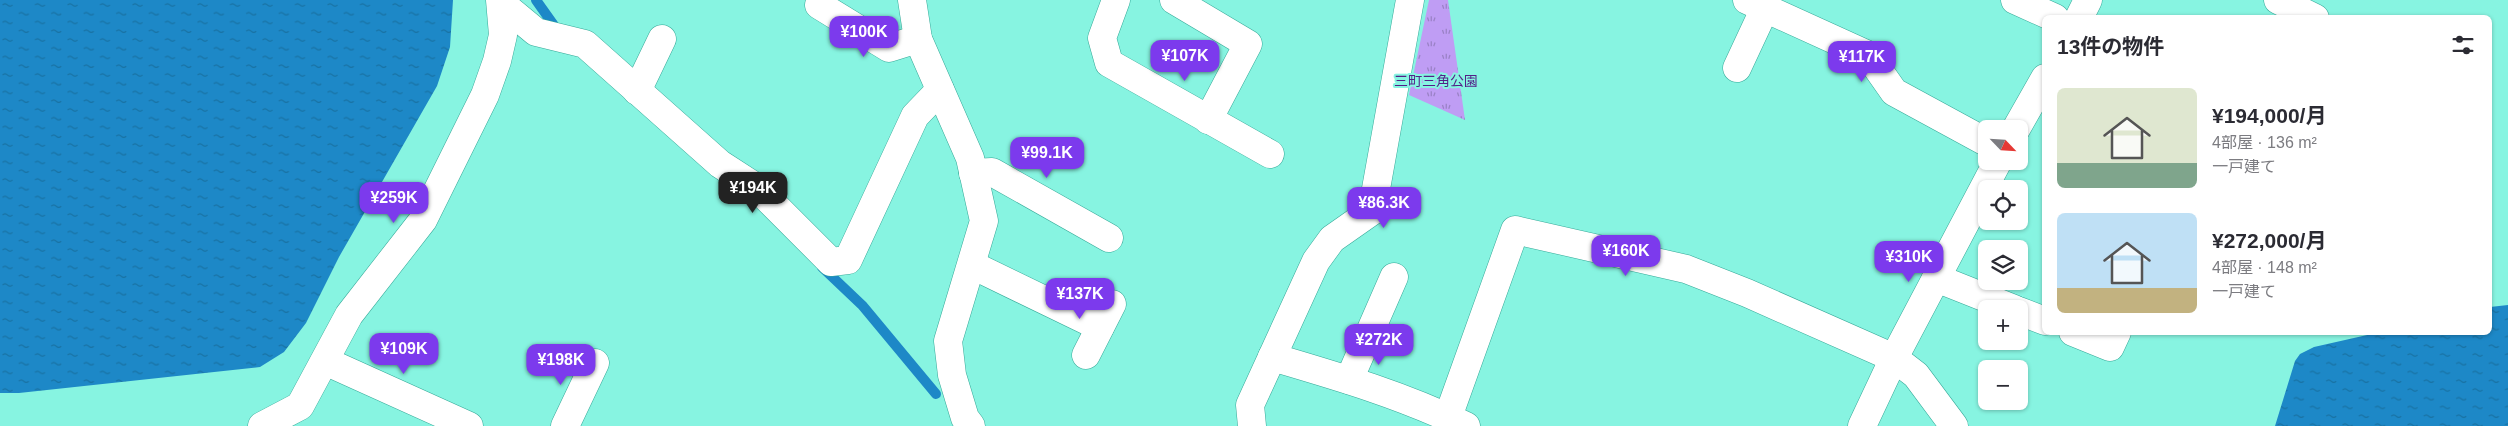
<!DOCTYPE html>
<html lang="ja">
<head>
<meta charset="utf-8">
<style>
	body { margin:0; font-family:Arial,"Noto Sans JP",sans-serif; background:#f2f2f3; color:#2b2b33; height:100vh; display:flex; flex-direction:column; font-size:19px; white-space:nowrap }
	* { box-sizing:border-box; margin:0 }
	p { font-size:16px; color:#7c7c81 }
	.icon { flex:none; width:28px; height:28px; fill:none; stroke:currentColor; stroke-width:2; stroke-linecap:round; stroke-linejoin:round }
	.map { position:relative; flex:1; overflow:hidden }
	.details { position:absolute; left:2042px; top:15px; width:450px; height:320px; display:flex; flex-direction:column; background:#fff; border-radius:8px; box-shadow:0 1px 4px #0004 }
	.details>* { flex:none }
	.needle { width:32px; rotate:115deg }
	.fabs { position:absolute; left:1978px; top:120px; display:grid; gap:10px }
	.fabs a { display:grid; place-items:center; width:50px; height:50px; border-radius:8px; background:#fff; box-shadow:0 1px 4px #0004; font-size:25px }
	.price { position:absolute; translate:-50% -42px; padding:0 11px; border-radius:10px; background:#7c3aed; color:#fff; font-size:16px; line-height:32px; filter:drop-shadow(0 1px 2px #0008) }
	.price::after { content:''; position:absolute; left:50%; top:30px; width:15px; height:11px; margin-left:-8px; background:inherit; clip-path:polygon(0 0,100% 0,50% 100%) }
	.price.active { background:#222; color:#fff }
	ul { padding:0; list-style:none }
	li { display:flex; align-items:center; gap:15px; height:125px; padding:0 15px }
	li span { display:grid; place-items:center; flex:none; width:140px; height:100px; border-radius:8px; color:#555 }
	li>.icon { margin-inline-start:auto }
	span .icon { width:60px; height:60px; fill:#fffc; stroke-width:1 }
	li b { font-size:21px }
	h2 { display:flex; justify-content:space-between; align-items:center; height:60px; padding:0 15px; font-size:21px }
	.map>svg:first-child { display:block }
	.park { fill:url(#park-tufts) }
	.water { fill:url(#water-ripples) }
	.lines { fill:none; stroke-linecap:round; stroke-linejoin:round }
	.stream { stroke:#1d88c7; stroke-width:10 }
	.minor-casing { stroke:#35a998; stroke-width:29 }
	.minor { stroke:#fff; stroke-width:28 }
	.labels { text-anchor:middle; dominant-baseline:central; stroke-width:4; stroke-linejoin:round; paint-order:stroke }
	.park-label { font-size:14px; fill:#531f87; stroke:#87f4e1 }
</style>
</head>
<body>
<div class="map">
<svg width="2508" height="426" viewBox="0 0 2508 426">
	<defs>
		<pattern id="park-tufts" width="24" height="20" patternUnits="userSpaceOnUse" patternTransform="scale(1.25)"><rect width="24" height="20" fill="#bf9df4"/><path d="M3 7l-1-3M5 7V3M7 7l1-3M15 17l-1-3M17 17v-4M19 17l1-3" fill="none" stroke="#9a81c6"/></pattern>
		<pattern id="water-ripples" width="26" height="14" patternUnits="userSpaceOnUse" patternTransform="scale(1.25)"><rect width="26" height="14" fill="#1d88c7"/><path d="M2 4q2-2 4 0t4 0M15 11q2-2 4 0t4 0" fill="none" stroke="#1871a2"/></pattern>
	</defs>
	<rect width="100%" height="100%" fill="#87f4e1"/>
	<!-- park -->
	<polygon class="park" points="1429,0 1448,0 1465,120 1409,95"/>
	<!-- water -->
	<g class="water">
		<polygon points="0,0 453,0 450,47 437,86 339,257 306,323 284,352 260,367 19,393 0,393"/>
		<polygon points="2508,305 2508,426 2275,426 2295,361 2300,354 2314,347 2376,333 2490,332 2490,307"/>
	</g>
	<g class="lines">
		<!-- stream -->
		<g class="stream">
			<polyline points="536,0 553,24"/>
			<polyline points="822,267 862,305 936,394"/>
		</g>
		<defs>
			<g id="minor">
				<polyline points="912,0 918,39 970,158 984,221 948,341 952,375 965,418 971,426"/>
				<polyline points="1116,0 1102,38 1109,63 1270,154"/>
				<polyline points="1174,0 1248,44 1208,120"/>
				<polyline points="1747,0 1868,55 1894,92 1986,142"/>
				<polyline points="2015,0 2055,18"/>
				<polyline points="2278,0 2315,18"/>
				<polyline points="501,3 536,32 585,44 720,164 757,188 831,262 848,260 915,116 940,90"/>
				<polyline points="819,5 889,48 918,39"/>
				<polyline points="2079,18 2088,0"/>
				<polyline points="1737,68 1765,8"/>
				<polyline points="637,91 662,39"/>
				<polyline points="2016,129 2045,78"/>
				<polyline points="973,173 992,172 1109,238"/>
				<polyline points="972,265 1100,327"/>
				<polyline points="1936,278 2014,309"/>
				<polyline points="2019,311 2045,321"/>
				<polyline points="2073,332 2110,347 2117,332"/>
				<polyline points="1086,355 1112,304"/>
				<path d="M1272 357C1340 377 1402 395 1466 426"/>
				<polyline points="325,361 469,426"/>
				<polyline points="1349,380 1394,277"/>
				<polyline points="1448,417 1515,230 1686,269 1747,293 1894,358 1916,375 1954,426"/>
				<polyline points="262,426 300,406 349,315 423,220 485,95 497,61 503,35 500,0"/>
				<polyline points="565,426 595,363"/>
				<polyline points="1252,426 1250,405 1316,261 1332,239 1372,211 1410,0"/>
				<polyline points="1862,426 1894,358 1998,161"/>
			</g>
		</defs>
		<!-- minor casing -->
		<use href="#minor" class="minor-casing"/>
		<!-- minor -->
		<use href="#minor" class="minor"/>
	</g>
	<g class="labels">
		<!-- park labels -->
		<g class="park-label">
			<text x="1436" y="81">三町三角公園</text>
		</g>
	</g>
</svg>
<div class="fabs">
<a><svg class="needle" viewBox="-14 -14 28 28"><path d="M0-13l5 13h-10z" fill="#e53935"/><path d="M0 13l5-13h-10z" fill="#7c7c81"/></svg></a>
<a><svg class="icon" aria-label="locate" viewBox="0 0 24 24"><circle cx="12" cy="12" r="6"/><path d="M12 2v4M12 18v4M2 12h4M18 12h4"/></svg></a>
<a><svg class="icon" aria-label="layers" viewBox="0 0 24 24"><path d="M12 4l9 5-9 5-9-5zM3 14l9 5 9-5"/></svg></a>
<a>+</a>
<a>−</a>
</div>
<b class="price" style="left:864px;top:58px">¥100K</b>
<b class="price" style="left:1185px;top:82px">¥107K</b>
<b class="price" style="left:1862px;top:83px">¥117K</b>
<b class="price" style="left:1047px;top:179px">¥99.1K</b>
<b class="price active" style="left:753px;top:214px">¥194K</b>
<b class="price" style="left:394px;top:224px">¥259K</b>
<b class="price" style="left:1384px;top:229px">¥86.3K</b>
<b class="price" style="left:1626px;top:277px">¥160K</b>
<b class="price" style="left:1909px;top:283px">¥310K</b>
<b class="price" style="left:1080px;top:320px">¥137K</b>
<b class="price" style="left:1379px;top:366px">¥272K</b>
<b class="price" style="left:404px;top:375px">¥109K</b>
<b class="price" style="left:561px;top:386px">¥198K</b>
<section class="details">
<h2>13件の物件<svg class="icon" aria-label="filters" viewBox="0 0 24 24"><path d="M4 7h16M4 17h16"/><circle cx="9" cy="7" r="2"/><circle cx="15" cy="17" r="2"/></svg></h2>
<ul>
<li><span style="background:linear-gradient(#dfe7d0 75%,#7fa58c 0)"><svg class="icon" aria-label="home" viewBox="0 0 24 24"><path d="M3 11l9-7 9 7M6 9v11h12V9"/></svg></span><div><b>¥194,000/月</b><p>4部屋 · 136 m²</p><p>一戸建て</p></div></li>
<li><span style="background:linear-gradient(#bfe0f5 75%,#c2b280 0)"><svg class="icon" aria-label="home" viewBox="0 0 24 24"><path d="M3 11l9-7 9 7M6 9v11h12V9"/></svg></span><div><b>¥272,000/月</b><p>4部屋 · 148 m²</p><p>一戸建て</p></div></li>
</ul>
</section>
</div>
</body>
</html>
